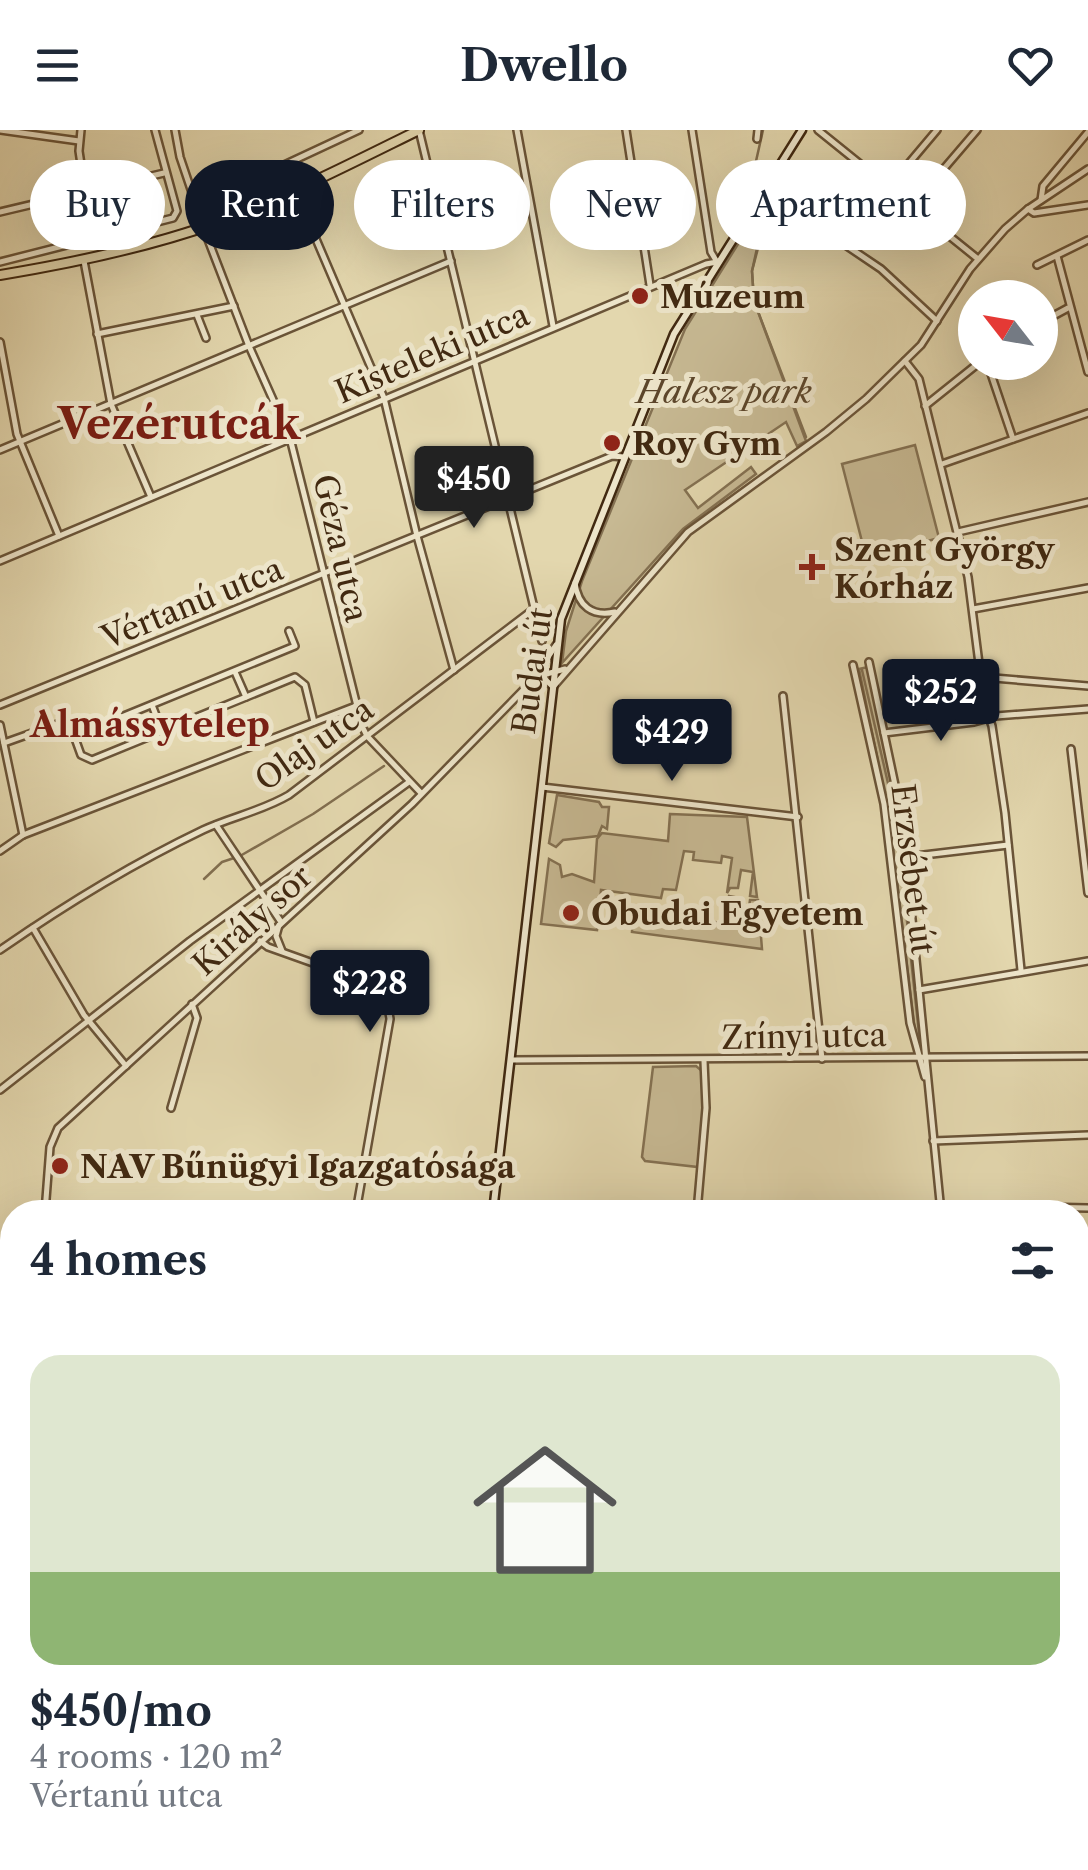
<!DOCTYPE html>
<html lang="en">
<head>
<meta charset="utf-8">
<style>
	body { margin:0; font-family:"Libre Caslon Text",serif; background:#f6f6f7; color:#1f2937; height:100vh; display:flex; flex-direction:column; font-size:38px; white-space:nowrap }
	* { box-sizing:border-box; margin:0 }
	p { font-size:32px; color:#747a83 }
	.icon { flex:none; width:55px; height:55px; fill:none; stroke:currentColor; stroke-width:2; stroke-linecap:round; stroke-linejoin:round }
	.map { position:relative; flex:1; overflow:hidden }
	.drawer { position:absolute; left:0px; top:1070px; width:1090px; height:670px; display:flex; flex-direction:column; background:#fff; border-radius:40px 40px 0 0; box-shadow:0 10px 40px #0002 }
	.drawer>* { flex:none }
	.guide { position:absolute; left:30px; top:30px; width:1030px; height:90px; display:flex; gap:20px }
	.needle { width:65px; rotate:301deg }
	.controls { position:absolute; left:958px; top:150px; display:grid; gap:20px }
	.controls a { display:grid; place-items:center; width:100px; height:100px; border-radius:50%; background:#fff; box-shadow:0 10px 40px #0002; font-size:50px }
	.price { position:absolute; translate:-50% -85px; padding:0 22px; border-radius:10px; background:#111827; color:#fff; font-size:32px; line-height:65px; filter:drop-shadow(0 2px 5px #0008) }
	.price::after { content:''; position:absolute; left:50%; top:60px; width:30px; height:22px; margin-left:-15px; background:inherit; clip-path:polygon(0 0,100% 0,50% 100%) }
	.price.current { background:#222; color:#fff }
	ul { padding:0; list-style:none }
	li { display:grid; align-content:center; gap:20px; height:530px; padding:0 30px }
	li+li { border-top:2px solid #e0e1e3 }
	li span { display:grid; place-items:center; height:310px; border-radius:30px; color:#555 }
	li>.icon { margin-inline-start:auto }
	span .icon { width:180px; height:180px; fill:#fffc; stroke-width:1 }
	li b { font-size:42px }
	h2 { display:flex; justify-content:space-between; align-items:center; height:120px; padding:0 30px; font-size:42px }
	.pill { padding:0 35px; border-radius:45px; background:#fff; box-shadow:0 10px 40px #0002; font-size:35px; line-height:90px }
	.pill.current { background:#111827; color:#fff }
	header { display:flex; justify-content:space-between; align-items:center; height:130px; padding:0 30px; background:#fff; font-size:45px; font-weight:700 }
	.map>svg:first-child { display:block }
	.green { fill:#c7b993; stroke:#847152; stroke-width:2.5 }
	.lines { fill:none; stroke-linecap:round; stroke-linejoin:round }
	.stream { stroke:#816e4f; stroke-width:2.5 }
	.street-casing { stroke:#6a5438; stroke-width:10 }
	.secondary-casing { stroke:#412911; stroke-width:11 }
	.primary-casing { stroke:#412911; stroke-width:12 }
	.street { stroke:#ede5ca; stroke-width:5 }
	.secondary { stroke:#ede5ca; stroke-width:6 }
	.primary { stroke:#e3d7ae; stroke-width:8 }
	.poi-dot { fill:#8f2418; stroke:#ede5ca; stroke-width:4 }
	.labels { text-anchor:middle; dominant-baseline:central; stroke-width:10; stroke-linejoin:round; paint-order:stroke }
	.poi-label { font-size:32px; font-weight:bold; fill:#412911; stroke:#ede5ca; text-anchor:start }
	.street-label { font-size:32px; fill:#412911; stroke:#ede5ca }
	.park-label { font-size:32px; font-style:italic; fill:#5c462b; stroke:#ede5ca }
	.neighbourhood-label { font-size:35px; font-weight:bold; fill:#7a1f14; stroke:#ede5ca }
	.district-label { font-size:42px; font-weight:bold; fill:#7a1f14; stroke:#ede5ca }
</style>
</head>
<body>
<header><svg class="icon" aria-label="menu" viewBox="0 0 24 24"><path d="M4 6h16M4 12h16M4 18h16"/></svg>Dwello<svg class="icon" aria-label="heart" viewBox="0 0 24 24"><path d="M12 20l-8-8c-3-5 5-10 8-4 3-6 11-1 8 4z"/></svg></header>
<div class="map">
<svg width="1088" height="1740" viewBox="0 0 1088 1740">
	<rect width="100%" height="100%" fill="#e3d7ae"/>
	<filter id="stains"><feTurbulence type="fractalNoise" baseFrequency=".002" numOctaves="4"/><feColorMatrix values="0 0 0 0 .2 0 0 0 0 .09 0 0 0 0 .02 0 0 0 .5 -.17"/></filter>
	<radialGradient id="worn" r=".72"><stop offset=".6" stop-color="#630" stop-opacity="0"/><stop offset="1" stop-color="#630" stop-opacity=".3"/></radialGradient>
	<!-- green -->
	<g class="green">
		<polygon points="763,74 768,80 752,141 754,171 806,311 797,316 786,292 685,360 698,378 751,337 756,344 683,399 562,533 566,501 582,451 685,199"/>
		<polygon points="915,315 939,408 866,427 842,334"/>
		<polygon points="868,537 901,682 925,918 921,918 916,910 889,685 859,539"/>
		<polygon points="557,665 599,672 602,677 609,677 607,699 602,696 598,706 563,710 556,717 549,713"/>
		<polygon points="670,684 747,687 757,767 750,766 753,742 741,740 738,758 730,758 727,763 732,728 722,726 721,733 693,730 694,722 684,721 676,760 663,759 661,768 601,760 597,800 541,794 549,729 560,735 562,747 572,744 594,752 597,709 602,703 668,711"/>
		<polygon points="729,766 740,768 740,776 749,777 750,770 758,770 762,819 632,802 633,786 707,796 708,791 721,793"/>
		<polygon points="696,936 702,941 703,978 698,1037 645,1031 642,1027 653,937"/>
	</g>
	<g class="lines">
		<!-- stream -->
		<g class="stream">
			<polyline points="753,58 752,49 763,0"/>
			<polyline points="767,73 752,141 754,171 806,307"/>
			<polyline points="862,540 896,688 921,922"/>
			<polyline points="240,726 313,684 384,636"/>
			<polyline points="204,749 222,732 234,728"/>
		</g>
		<defs>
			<g id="street">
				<polyline points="0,0 79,11"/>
				<polyline points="81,0 79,21 85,61"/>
				<polyline points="175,0 180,27 207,107 249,216 290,308 362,596 367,606 421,663"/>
				<polyline points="419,0 542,511"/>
				<polyline points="517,0 553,196"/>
				<polyline points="626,0 650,155"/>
				<polyline points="818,0 978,129"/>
				<polyline points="757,9 758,0"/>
				<polyline points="889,57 937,0"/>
				<polyline points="295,60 384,268 417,406 454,540"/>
				<polyline points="764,60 881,139 937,191"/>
				<polyline points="1041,70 1043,56 1088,2"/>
				<polyline points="196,76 359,0"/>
				<polyline points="912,76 977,0"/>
				<polyline points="1028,79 1034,83 1088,75"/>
				<polyline points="0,82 164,43"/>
				<polyline points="1057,126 1088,242"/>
				<polyline points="84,131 111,274 151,367"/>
				<polyline points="0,132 173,88 177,81 155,0"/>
				<polyline points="1037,135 1088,110"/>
				<polyline points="197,185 206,208"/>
				<polyline points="1040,193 1068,178"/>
				<polyline points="97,204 234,176"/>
				<polyline points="0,212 17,304 59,406"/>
				<polyline points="905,231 919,249 968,447 984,573 992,596 1005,683 1021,840"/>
				<polyline points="987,232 1013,309"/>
				<polyline points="925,276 980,232"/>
				<polyline points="0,320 451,131"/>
				<polyline points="942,334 1088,283"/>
				<polyline points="958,402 1088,372"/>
				<polyline points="0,431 706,134 717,132 711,122 692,0"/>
				<path d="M575 453C578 476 592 487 615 482"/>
				<polyline points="973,479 1088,458"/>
				<polyline points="869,532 902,688 941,1082"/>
				<polyline points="853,535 884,674 910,893 925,947"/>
				<polyline points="235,542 246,567"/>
				<polyline points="539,546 565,539"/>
				<polyline points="982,547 1088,556"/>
				<polyline points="535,549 544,548 553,557 688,402 826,302 866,269 921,215 970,139 1005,99 1028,79 1088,39"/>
				<polyline points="783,566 822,929"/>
				<polyline points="0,575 612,326 624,327"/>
				<polyline points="152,575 162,601"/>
				<polyline points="119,588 295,516 289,501"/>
				<polyline points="0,595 23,705"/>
				<polyline points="884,603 974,592 996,586 1088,579"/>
				<polyline points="4,613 63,592 72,600 81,625 92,630 295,547 305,555 314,592"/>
				<polyline points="1071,619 1088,763"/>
				<polyline points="542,657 798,687"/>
				<polyline points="216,695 281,792"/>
				<polyline points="0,721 23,705 356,576"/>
				<polyline points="907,727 1008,715"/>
				<polyline points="279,795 276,806 282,821"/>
				<polyline points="33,798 84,885 126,936"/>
				<path d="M260 811 268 817 369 853C383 861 388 873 390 889L356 1082"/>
				<path d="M0 820C62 777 134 733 203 700 231 687 262 681 289 665L534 479"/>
				<polyline points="919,860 1088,831"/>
				<polyline points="511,930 1088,926"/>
				<polyline points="0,960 190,811 409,652"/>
				<polyline points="171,978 197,888 192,874"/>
				<polyline points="933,1011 1088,1005"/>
				<polyline points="941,1075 1088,1078"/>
				<polyline points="45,1082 50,1017 58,998 412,674 532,551 556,515"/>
				<polyline points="697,1082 706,978 704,931"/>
				<polyline points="0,1123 5,1169"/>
				<polyline points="1078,1153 1088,1153"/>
				<polyline points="0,1170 12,1168"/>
				<polyline points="1078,1304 1088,1309"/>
				<polyline points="1078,1350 1084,1338"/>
				<polyline points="0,1382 12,1376"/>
				<polyline points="1078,1602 1088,1602"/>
				<polyline points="5,1609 4,1583 12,1579"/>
				<polyline points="0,1685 8,1687 0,1720"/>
				<polyline points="35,1728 41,1740"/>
				<polyline points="237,1728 292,1740"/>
				<polyline points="298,1740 299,1728"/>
				<polyline points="667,1740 668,1728"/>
				<polyline points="865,1740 865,1739"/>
				<polyline points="909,1740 910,1734"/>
				<polyline points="1023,1740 1025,1728"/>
			</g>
			<g id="secondary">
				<polyline points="493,1082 561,489 674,204 802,0"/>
				<polyline points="1078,1417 1088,1320"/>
				<polyline points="0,1608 12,1610"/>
				<polyline points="451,1728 458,1740"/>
				<polyline points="885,1740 886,1728"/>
			</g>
			<path id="primary" d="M0 145C73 133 146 118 216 93 286 67 352 33 419 0"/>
		</defs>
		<!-- street casing -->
		<use href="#street" class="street-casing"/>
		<!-- secondary casing -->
		<use href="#secondary" class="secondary-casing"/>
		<!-- primary casing -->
		<use href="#primary" class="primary-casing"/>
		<!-- street -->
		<use href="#street" class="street"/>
		<!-- secondary -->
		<use href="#secondary" class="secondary"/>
		<!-- primary -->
		<use href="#primary" class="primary"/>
	</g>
	<!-- markers -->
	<g class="poi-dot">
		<circle cx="640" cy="166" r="10"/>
		<circle cx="612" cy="313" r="10"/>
		<path d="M807 422h10v10h10v10h-10v10h-10v-10h-10v-10h10z"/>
		<circle cx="571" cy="783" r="10"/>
		<circle cx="60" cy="1036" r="10"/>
	</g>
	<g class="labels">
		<!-- poi labels -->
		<g class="poi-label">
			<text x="660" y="166">Múzeum</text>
			<text x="632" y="313">Roy Gym</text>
			<text x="834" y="419">Szent György<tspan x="834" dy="37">Kórház</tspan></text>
			<text x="591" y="783">Óbudai Egyetem</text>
			<text x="80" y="1036">NAV Bűnügyi Igazgatósága</text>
		</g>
		<!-- street labels -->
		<g class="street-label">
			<text transform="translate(432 223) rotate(-23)">Kisteleki utca</text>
			<text transform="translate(341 418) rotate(77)">Géza utca</text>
			<text transform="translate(192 473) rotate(-22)">Vértanú utca</text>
			<text transform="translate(532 541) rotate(-82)">Budai út</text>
			<text transform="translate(314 614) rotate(-35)">Olaj utca</text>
			<text transform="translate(913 739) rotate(83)">Erzsébet út</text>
			<text transform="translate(252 790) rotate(-42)">Király sor</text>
			<text transform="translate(804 906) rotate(-1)">Zrínyi utca</text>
		</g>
		<!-- park labels -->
		<g class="park-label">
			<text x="724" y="261">Halesz park</text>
		</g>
		<!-- neighbourhood labels -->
		<g class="neighbourhood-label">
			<text x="150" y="594">Almássytelep</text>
		</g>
		<!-- district labels -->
		<g class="district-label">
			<text x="179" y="294">Vezérutcák</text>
		</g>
	</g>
	<rect width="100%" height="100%" filter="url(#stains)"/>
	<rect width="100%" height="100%" fill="url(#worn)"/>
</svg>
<div class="controls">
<a><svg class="needle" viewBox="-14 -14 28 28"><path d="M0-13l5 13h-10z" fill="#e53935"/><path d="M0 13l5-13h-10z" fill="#747a83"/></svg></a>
</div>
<b class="price current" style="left:474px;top:401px">$450</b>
<b class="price" style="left:941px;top:614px">$252</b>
<b class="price" style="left:672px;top:654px">$429</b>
<b class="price" style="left:370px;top:905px">$228</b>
<div class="guide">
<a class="pill">Buy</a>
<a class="pill current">Rent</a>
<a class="pill">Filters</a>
<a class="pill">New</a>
<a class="pill">Apartment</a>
</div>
<section class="drawer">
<h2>4 homes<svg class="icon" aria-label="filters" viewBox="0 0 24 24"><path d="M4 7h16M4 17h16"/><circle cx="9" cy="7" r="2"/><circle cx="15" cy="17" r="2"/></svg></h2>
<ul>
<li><span style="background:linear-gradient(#dfe7d0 70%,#8fb573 0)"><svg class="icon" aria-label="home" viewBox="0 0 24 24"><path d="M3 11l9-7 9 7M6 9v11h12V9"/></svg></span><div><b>$450/mo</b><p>4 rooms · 120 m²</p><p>Vértanú utca</p></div></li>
</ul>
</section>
</div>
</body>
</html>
